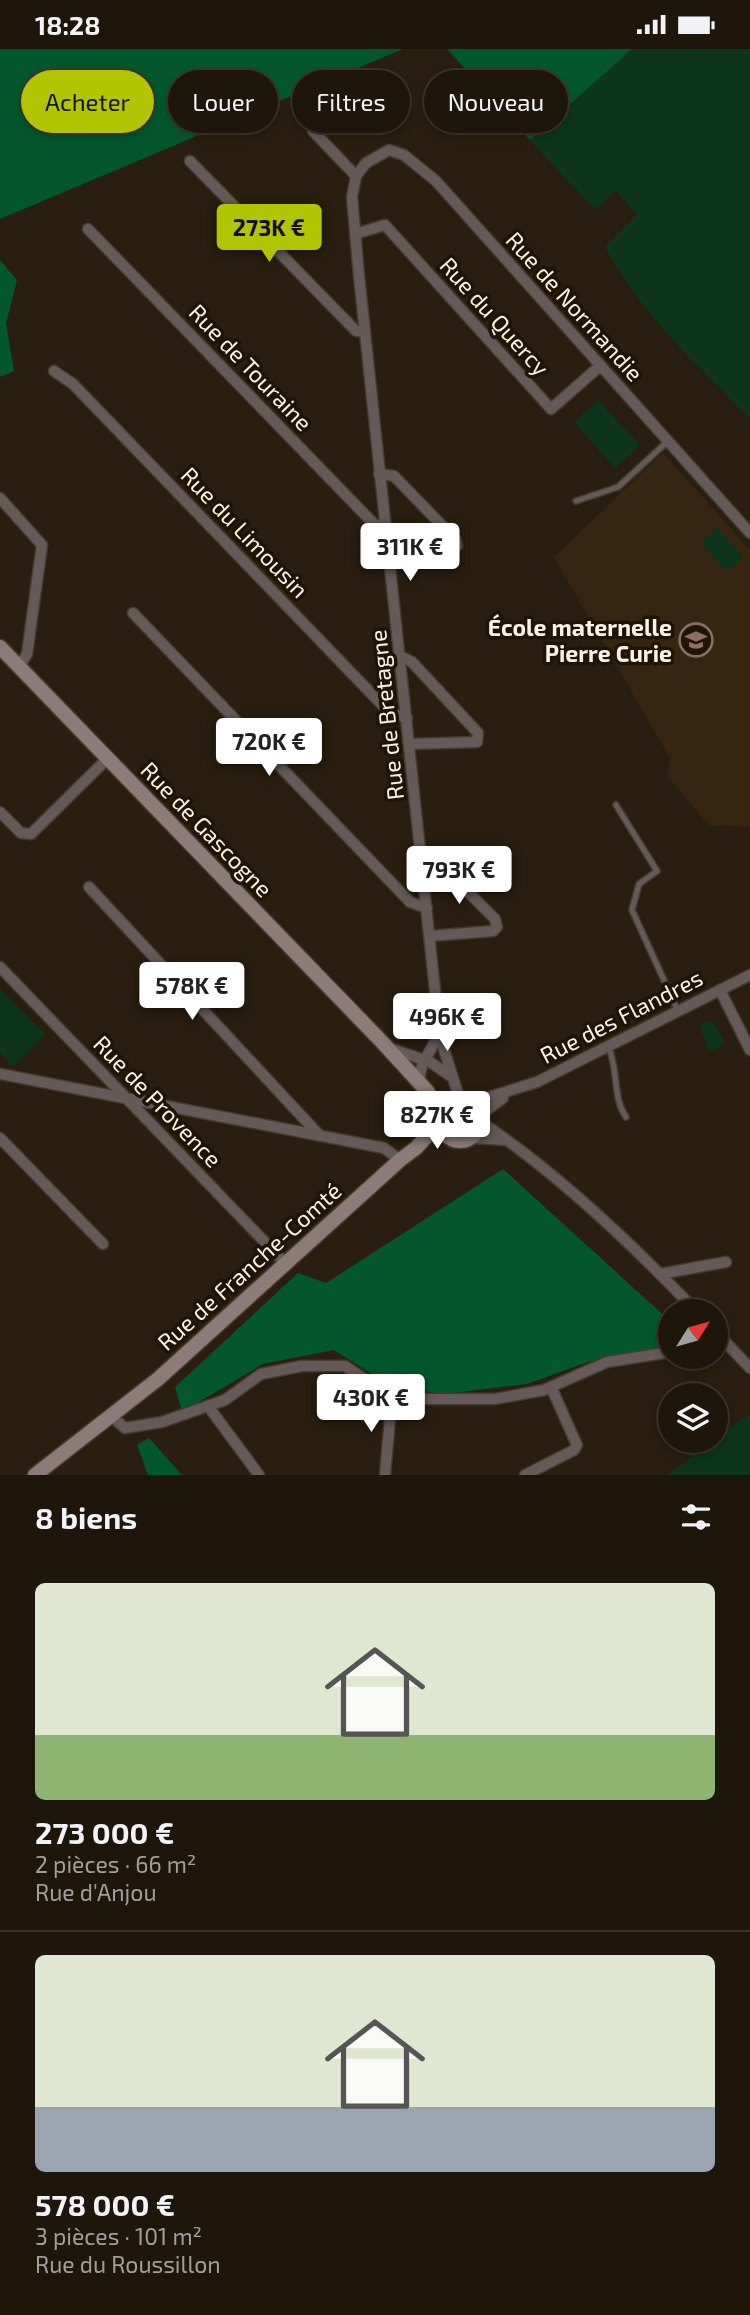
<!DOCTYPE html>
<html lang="fr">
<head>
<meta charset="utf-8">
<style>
	body { margin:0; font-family:"Exo 2",sans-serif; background:#2c2319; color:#f1f3f6; height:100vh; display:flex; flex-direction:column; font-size:26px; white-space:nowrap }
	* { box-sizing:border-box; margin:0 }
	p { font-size:23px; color:#a19f9d }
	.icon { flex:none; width:38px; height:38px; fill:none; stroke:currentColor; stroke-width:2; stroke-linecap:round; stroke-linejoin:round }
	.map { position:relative; height:1426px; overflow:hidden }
	.sheet { display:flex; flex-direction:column; background:#1f160b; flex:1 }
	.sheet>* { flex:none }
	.guide { position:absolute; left:21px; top:21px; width:709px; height:63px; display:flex; gap:14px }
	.needle { width:46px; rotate:53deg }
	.buttons { position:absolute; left:658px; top:1250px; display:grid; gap:14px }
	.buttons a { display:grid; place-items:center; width:70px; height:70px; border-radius:50%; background:#1f160b; box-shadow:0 4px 10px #0003,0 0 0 2px #3c352c; font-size:35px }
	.price { position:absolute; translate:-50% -60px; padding:0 16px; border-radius:7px; background:#fff; color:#222; font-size:23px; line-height:46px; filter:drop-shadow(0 2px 4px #0008) }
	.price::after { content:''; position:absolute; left:50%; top:42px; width:21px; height:16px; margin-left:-10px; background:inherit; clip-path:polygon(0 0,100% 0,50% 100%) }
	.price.on { background:#b1c500; color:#111 }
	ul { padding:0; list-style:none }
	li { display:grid; align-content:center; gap:14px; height:371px; padding:0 35px }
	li+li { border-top:2px solid #3c352c }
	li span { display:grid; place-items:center; height:217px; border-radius:10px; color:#555 }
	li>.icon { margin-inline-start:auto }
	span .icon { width:126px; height:126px; fill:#fffc; stroke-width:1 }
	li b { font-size:30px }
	h2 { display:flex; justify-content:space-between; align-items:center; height:84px; padding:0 35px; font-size:30px }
	.pill { padding:0 24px; border-radius:32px; background:#1f160b; box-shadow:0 4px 10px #0003,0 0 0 2px #3c352c; font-size:24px; line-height:63px }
	.pill.on { background:#b1c500; color:#111 }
	.status { display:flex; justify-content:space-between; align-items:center; height:49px; padding:0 35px; background:#1f160b; direction:ltr }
	.status svg { height:19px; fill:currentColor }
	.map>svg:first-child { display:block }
	.built { fill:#362611 }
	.green { fill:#0c351c }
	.forest { fill:#04572c }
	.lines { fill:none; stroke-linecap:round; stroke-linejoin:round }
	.lane-casing { stroke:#463c2e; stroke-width:8 }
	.street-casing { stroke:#463c2e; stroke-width:13 }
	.secondary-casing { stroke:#463c2e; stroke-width:17 }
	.lane { stroke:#655a58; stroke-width:5 }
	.street { stroke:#655a58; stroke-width:10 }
	.secondary { stroke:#8c7b78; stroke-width:14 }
	.labels { text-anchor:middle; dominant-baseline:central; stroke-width:7; stroke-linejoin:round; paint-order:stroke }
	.street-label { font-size:23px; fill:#faf2e9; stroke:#201406 }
	.poi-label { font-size:23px; font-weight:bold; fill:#faf2e9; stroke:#201406; text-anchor:end }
</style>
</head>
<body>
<div class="status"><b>18:28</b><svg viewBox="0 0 49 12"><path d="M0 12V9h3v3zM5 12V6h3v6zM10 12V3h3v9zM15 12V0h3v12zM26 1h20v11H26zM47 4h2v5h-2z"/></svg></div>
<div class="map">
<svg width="750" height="1426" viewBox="0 0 750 1426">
	<rect width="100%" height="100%" fill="#291e0f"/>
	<!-- built -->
	<polygon class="built" points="663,404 750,501 750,778 708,776 667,726 670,709 554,508"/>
	<!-- green -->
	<g class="green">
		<path d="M632 0H750V369C697 316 640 264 605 198L637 166 616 142 595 161 530 91Z"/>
		<polygon points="598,351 640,396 615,419 574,373"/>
		<polygon points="717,479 743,508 727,523 701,494"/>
		<polygon points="0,940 45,985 13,1017 0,1004"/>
		<path d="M713 972 724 992C721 998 716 1002 708 1001L700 977 703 973Z"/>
		<polygon points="750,1366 750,1426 667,1426 739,1372"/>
	</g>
	<!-- forest -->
	<g class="forest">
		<polygon points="0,0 403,0 0,170"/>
		<polygon points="447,0 632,0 530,91"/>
		<polygon points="0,211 17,231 6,274 14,322 0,328"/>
		<polygon points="503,1120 670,1272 670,1292 650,1302 588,1313 527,1335 445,1345 392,1338 334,1301 263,1315 182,1363 175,1338 298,1224 326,1234"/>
		<polygon points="149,1389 182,1426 148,1426 137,1396"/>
	</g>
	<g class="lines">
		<defs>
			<g id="lane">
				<polyline points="576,452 618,438 667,393"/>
				<polyline points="616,756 657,822 639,835 632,861 678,962"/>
				<path d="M608 997C619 1020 612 1048 626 1068"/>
			</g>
			<g id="street">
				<polyline points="313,82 356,127 352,148 359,227 438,970 445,1004 460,1051"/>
				<polyline points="190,112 356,282 365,283"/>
				<polyline points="356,127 366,114 389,101 404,106 436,132 750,484"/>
				<polyline points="88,180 374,475 387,478"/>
				<polyline points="355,185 385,176 551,360 600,317"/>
				<polyline points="54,322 73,335 390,664 407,669"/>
				<polyline points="379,425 394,427 456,491 457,497 449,502 390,503"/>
				<polyline points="0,449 42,496 27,605 19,618"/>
				<polyline points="133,564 410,853 427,859"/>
				<polyline points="402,608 412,613 478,684 477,693 410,695"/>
				<polyline points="0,763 21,784 31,785 107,710"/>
				<polyline points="421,805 434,809 495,870 497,878 493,882 430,887"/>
				<polyline points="89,838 320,1087"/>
				<polyline points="0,918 286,1215"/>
				<polyline points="720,941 750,1001"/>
				<polyline points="392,1000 430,1013 452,1028"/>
				<polyline points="0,1025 384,1099 400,1111"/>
				<path d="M420 1035C417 1011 436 1002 438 980"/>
				<polyline points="470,1054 537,1033 750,926"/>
				<polyline points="480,1066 503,1049"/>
				<path d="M481 1073C556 1123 633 1196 696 1262"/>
				<polyline points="0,1089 103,1195"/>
				<polyline points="471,1089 506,1091"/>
				<polyline points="660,1225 726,1213"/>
				<polyline points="716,1283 750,1319"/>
				<polyline points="208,1357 259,1426"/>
				<polyline points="111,1367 125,1379 162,1373 225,1351 261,1325 302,1317 345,1317 388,1346 414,1350 495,1350 544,1341 607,1313 670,1303"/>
				<polyline points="385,1426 392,1347"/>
				<polyline points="525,1426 574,1401 577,1396 551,1338"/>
			</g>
			<g id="secondary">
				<polyline points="0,598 383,994 427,1042 441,1063"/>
				<circle cx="460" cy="1072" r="20"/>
				<polyline points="35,1426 158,1330 400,1111 416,1099 440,1073"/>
			</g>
		</defs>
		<!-- lane casing -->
		<use href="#lane" class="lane-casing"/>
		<!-- street casing -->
		<use href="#street" class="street-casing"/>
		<!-- secondary casing -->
		<use href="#secondary" class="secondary-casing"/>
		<!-- lane -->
		<use href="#lane" class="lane"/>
		<!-- street -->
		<use href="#street" class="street"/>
		<!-- secondary -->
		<use href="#secondary" class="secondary"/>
	</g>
	<!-- icons -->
	<defs>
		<symbol id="school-ring" viewBox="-11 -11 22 22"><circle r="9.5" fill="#201406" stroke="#8d6e63" stroke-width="1.5"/><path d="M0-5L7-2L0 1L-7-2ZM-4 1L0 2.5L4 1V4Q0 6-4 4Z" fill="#8d6e63"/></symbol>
	</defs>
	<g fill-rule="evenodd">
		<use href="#school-ring" x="677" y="572" width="38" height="38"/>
	</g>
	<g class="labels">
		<!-- street labels -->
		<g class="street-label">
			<text transform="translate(575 257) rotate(48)">Rue de Normandie</text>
			<text transform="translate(495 267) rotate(48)">Rue du Quercy</text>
			<text transform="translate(251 318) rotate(46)">Rue de Touraine</text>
			<text transform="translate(245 483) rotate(46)">Rue du Limousin</text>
			<text transform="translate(386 666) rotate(-96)">Rue de Bretagne</text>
			<text transform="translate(207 780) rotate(46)">Rue de Gascogne</text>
			<text transform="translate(621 967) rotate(-27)">Rue des Flandres</text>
			<text transform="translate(158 1052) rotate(46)">Rue de Provence</text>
			<text transform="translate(249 1217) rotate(-42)">Rue de Franche-Comté</text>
		</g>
		<!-- poi labels -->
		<g class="poi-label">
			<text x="672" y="578">École maternelle<tspan x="672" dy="26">Pierre Curie</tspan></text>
		</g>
	</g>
</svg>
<div class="buttons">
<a><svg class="needle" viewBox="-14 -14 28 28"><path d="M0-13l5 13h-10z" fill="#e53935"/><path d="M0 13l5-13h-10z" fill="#a19f9d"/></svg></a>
<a><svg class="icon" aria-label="layers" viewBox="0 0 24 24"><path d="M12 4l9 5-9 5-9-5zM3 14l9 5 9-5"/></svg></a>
</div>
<b class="price on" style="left:269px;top:215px">273K €</b>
<b class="price" style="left:410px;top:534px">311K €</b>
<b class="price" style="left:269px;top:729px">720K €</b>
<b class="price" style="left:459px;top:857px">793K €</b>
<b class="price" style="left:192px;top:973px">578K €</b>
<b class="price" style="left:447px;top:1004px">496K €</b>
<b class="price" style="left:437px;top:1102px">827K €</b>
<b class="price" style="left:371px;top:1385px">430K €</b>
<div class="guide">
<a class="pill on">Acheter</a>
<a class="pill">Louer</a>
<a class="pill">Filtres</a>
<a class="pill">Nouveau</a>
</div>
</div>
<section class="sheet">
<h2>8 biens<svg class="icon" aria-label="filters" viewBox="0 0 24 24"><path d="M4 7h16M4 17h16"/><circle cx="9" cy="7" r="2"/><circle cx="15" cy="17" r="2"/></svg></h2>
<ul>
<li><span style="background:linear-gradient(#dfe7d0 70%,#8fb573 0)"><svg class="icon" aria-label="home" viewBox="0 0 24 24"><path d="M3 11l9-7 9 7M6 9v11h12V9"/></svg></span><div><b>273 000 €</b><p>2 pièces · 66 m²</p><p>Rue d'Anjou</p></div></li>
<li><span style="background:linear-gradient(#dfe7d0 70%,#9aa5b1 0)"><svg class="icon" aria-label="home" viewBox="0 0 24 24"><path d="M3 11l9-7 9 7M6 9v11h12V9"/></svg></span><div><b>578 000 €</b><p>3 pièces · 101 m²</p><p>Rue du Roussillon</p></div></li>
</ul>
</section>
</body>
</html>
